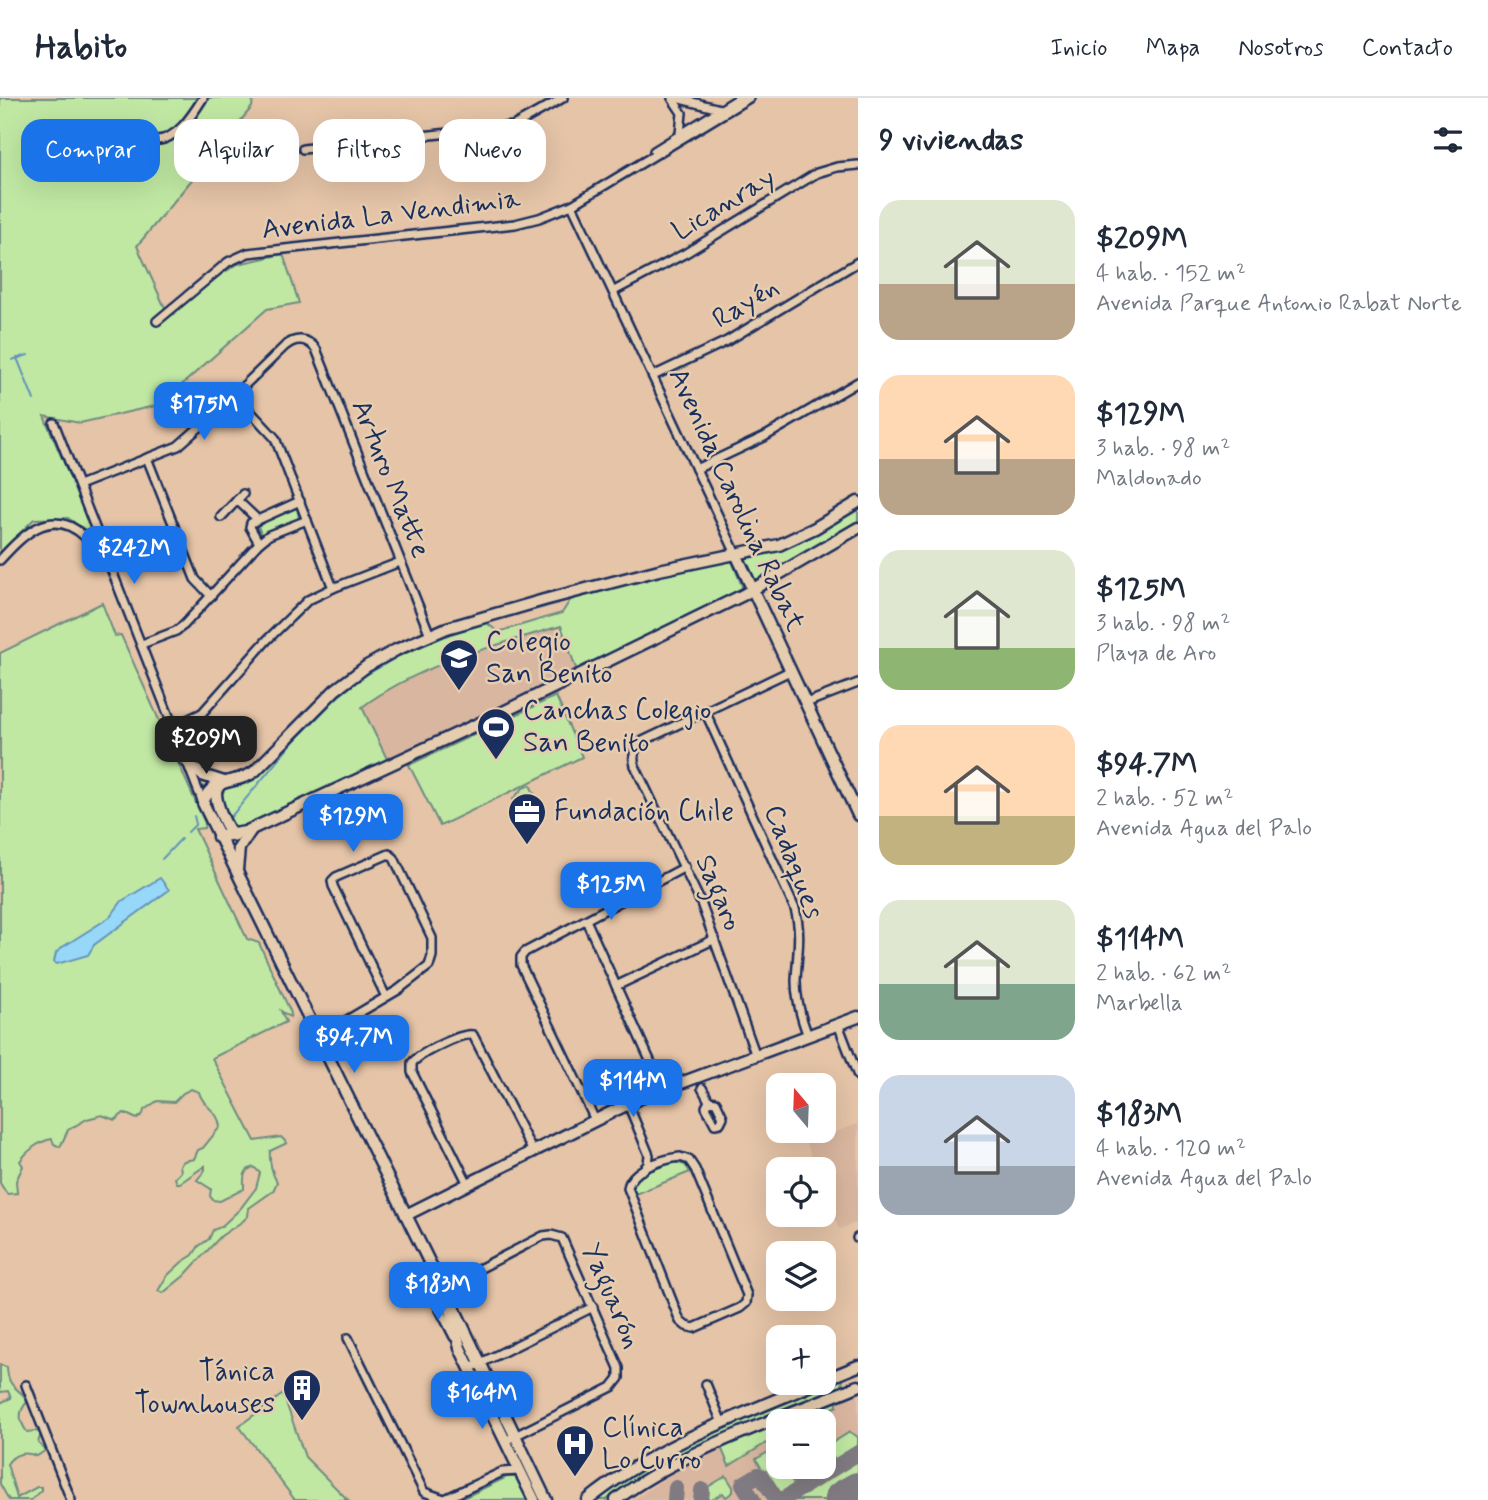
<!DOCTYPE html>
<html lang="es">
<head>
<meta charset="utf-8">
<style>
	body { margin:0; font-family:Mynerve,sans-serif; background:#f6f6f7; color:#1f2937; height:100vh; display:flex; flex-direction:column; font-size:26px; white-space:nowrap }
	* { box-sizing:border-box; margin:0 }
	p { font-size:23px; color:#747a83 }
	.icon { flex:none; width:38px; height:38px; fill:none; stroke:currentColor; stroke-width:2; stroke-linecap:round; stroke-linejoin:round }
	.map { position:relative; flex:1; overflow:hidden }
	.side { display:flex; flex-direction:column; background:#fff; width:630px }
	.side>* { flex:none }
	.guide { position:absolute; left:21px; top:21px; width:665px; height:63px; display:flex; gap:14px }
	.needle { width:46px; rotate:341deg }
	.buttons { position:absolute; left:766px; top:975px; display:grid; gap:14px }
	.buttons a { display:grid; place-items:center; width:70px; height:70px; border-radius:14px; background:#fff; box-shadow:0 7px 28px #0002; font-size:35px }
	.price { position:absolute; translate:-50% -60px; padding:0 16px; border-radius:14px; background:#1a73e8; color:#fff; font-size:23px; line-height:46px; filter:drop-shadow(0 2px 4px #0008) }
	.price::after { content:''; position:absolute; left:50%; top:42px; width:21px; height:16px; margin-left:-10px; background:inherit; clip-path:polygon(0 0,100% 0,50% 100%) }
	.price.on { background:#222; color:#fff }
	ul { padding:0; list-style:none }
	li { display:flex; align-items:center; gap:21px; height:175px; padding:0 21px }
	li span { display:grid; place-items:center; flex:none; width:196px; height:140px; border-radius:21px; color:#555 }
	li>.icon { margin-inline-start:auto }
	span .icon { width:84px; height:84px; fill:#fffc; stroke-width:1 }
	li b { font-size:30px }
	h2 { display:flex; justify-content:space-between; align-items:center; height:84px; padding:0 21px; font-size:30px }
	.tag { padding:0 24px; border-radius:21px; background:#fff; box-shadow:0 7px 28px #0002; font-size:24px; line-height:63px }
	.tag.on { background:#1a73e8; color:#fff }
	header { display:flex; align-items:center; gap:42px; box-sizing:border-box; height:98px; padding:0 35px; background:#fff; border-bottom:2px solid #e0e1e3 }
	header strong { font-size:33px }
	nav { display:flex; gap:38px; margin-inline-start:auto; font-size:24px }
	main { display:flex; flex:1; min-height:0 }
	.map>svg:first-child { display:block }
	.built { fill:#d9b69f }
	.green { fill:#c0e8a3; stroke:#6e8c80; stroke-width:2 }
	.water { fill:#97d8f8; stroke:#6594ba; stroke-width:2 }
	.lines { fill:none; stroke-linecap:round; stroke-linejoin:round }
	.stream { stroke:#6594ba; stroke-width:2 }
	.taxiway { stroke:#807a82; stroke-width:16 }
	.runway { stroke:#807a82; stroke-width:40 }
	.street-casing { stroke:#1b2f5e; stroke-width:12 }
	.secondary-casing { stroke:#1b2f5e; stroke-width:15 }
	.street { stroke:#e7cdaf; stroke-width:7 }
	.secondary { stroke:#e7cdaf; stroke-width:10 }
	.labels { text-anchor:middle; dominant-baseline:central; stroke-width:5; stroke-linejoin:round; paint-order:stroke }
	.street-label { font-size:28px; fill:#1b2f5e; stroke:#e7cdaf }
	.poi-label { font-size:28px; fill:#1b2f5e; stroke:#e7cdaf; text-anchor:start }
</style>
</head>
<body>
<header>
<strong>Habito</strong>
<nav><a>Inicio</a><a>Mapa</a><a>Nosotros</a><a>Contacto</a></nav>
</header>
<main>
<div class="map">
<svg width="858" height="1402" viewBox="0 0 858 1402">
	<rect width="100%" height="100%" fill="#e5c4a7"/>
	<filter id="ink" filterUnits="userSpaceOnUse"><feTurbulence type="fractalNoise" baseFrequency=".0143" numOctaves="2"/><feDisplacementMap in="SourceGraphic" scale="14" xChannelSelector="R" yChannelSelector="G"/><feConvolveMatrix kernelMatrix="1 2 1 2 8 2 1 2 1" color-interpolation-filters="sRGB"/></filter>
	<g filter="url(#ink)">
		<!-- built -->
		<g class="built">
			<polygon points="562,528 577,573 388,663 362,609 391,589 429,571 486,550"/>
			<polygon points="858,1026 858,1124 839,1131 824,1093 824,1071 816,1071 806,1044"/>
			<polygon points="858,1293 858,1402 633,1402 692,1362 779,1325 779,1368 824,1368 824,1323 784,1323"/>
		</g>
		<!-- green -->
		<g class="green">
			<polygon points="0,0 253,0 252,9 137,148 165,210 238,166 283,156 299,205 267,211 159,307 80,325 44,318 96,440 68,420 34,421 0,455"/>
			<polygon points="858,407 858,426 758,485 754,484 744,463 747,459 770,453"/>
			<polygon points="293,409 297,410 299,420 298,422 262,438 257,426"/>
			<path d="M732 463 743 491 577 573 561 528C493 548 420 566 362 609L388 663 231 735H221L208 708C216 690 223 688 241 685 282 646 322 602 370 571 405 548 444 536 483 522L498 534 562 515 573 498 676 473Z"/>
			<path d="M102 505 115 538 121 537 205 725 204 730 195 731 247 841 259 845 291 915 290 919 281 913 286 924 212 960 255 1043 281 1039 287 1045 270 1053C269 1063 272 1076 277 1084L273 1093 249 1110 248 1118 243 1123 221 1138 184 1178 163 1195 158 1193 167 1178 182 1164 193 1157 199 1148 209 1141 213 1132 221 1129 240 1111 256 1090 260 1075 254 1069C242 1072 244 1081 244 1091L220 1103 213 1102 210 1098 211 1091 197 1082 205 1072V1068L180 1085H177L175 1080 181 1074 180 1067 184 1063 194 1061 198 1052 203 1050 220 1029C219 1012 203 1010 199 994L191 991 183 995 174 1004 157 1003 144 1012 143 1016 137 1021 124 1015 115 1022 102 1017 87 1021 68 1032 60 1049 54 1046 52 1041C39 1043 27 1053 20 1063L23 1068 16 1083 17 1095 7 1096 0 1085V555Z"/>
			<polygon points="556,598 582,659 440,728 409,667"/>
			<polygon points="530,687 537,702 518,711 513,701 523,690"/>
			<path d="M675 1064 685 1067 690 1074 633 1097C629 1075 659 1070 675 1064Z"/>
			<path d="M0 1267 7 1269C8 1294 21 1288 27 1304 18 1314 19 1323 27 1334L36 1333 41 1335 38 1345 46 1352 37 1358C26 1353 14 1355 7 1366L17 1400 37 1389H41V1393L31 1402H9L0 1386V1305L11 1300 8 1293 0 1294Z"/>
			<polygon points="846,1276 839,1291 686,1354 639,1378 606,1402 595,1402 621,1382 672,1350"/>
			<polygon points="283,1296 305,1359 348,1402 295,1402 239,1328"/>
			<polygon points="837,1301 837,1308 806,1323 784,1323"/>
			<polygon points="779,1325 779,1337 729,1368 721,1349"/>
			<polygon points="850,1334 858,1339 858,1354 836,1365 827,1348"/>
			<polygon points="779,1348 779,1368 824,1368 824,1352 833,1369 780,1402 756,1361"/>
			<polygon points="858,1359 858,1383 830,1402 786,1402"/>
			<polygon points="726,1378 733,1389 733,1394 726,1399 723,1395 711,1402 703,1402 708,1389"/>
			<polygon points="507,1379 518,1379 529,1402 459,1402"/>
		</g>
		<!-- water -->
		<polygon class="water" points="160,780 169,792 94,847 88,857 57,866 54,864 56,855 61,850 110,819 122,803"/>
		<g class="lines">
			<!-- stream -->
			<g class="stream">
				<polyline points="17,260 34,302"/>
				<polyline points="12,262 28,257"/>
				<polyline points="534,512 555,506"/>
				<polyline points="496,522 519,516"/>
				<polyline points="485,525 487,524"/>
				<polyline points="333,603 361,580 416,548"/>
				<polyline points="229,721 294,643 330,607"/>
				<polyline points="188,734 196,726 194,718"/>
				<polyline points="162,761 181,741"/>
			</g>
			<!-- taxiway -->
			<g class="taxiway">
				<polyline points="791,1368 804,1389"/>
				<polyline points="675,1402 676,1390"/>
				<polyline points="701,1402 702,1392"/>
				<polyline points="753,1402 743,1386 758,1377 761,1378 777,1402"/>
				<polyline points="782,1402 858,1355"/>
				<polyline points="844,1402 858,1392"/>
			</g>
			<!-- runway -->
			<polyline class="runway" points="844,1402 858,1394"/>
			<defs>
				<g id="street">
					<polyline points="672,0 682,15 680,36"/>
					<polyline points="676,0 724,12"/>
					<path d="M138 38C143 39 149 42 154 42 176 44 193 16 203 0"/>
					<polyline points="303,51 513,28 563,0"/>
					<polyline points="654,53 739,0"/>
					<polyline points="572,107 737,458"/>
					<polyline points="614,193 686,155 817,75 837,69 858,67"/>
					<polyline points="157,223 228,164 248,155 515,126 539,120 572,107 749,0"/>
					<polyline points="653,278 727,243 858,164"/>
					<polyline points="235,297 275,340 333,490"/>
					<polyline points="54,325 203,705"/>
					<polyline points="147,360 195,481 211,498"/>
					<polyline points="696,371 764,339 858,284"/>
					<path d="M79 387 178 348 219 312 285 248C296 239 307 240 316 251L430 537"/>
					<polyline points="237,402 257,421"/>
					<polyline points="221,419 243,396"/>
					<polyline points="259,445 250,429 251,425 300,403"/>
					<path d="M0 462C22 438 51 407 84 438 93 446 95 457 108 459"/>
					<polyline points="142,546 176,533 184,527 259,445 269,437 307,422"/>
					<polyline points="806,605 858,585"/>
					<path d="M705 613 795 811C802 836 797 857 796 883 796 903 801 920 808 938"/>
					<polyline points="172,629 202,615 267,542 308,502 333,490 400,464"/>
					<polyline points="586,822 663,991"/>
					<polyline points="616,888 715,841"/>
					<polyline points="838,926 858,978"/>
					<polyline points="308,945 398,892 429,868 432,858 432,840 394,760 389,756 336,779 332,783 333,788 386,899"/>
					<path d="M756 958 701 805 635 668C632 658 634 650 643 643L790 573"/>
					<polyline points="702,990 709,1003 706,1009 715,1026 720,1025 723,1019 716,1004 709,1003"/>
					<polyline points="628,1006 649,1057 648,1066 643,1072"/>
					<polyline points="595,1022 521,867 521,859 525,854 685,769"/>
					<path d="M680 1059 689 1062 695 1071 747 1197 746 1205 740 1210 694 1230 686 1228 680 1223 628 1090C631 1071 663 1061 680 1059Z"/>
					<path d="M468 1086 412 974V965C419 956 462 934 473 937L533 1054"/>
					<polyline points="857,1140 858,1140"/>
					<polyline points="442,1190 543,1138 551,1137 562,1140 619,1270 619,1280 612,1289 505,1343"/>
					<polyline points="432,1196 454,1239"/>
					<polyline points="348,1240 424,1394 444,1401"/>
					<polyline points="775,1259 779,1270"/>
					<polyline points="469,1271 593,1209"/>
					<polyline points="785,1284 789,1297"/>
					<polyline points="706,1286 722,1325"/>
					<polyline points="26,1287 71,1402"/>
					<polyline points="443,1402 502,1374 519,1373"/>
				</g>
				<g id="secondary">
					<polyline points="737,458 858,717"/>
					<polyline points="185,662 202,677 224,684"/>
					<path d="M222 685C218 689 217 690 216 695 216 706 226 732 235 738"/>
					<polyline points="218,739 245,734 497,617 743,497 858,430"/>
					<polyline points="237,772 239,750 251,732"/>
					<polyline points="406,1117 638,1001 858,919"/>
					<polyline points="454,1210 546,1402"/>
					<polyline points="824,1282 858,1268"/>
					<path d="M534 1402 460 1250 451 1213 442 1190 203 705C213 677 234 688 254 674L335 592 367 568 396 552 447 530 544 502 659 472 779 447 815 430 858 404"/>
					<path d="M588 1402C658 1346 737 1319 819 1284"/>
					<path d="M616 1402C682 1352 781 1320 858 1288"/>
				</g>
			</defs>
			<!-- street casing -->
			<use href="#street" class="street-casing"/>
			<!-- secondary casing -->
			<use href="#secondary" class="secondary-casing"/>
			<!-- street -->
			<use href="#street" class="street"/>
			<!-- secondary -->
			<use href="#secondary" class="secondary"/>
		</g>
	</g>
	<!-- icons -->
	<defs>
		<symbol id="school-pin" viewBox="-11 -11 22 30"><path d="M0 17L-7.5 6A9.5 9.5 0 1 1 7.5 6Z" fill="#1b2f5e" stroke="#e7cdaf"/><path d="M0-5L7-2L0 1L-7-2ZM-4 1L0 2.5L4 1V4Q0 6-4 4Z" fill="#fff"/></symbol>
		<symbol id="stadium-pin" viewBox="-11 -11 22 30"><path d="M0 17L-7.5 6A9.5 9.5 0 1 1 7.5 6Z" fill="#1b2f5e" stroke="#e7cdaf"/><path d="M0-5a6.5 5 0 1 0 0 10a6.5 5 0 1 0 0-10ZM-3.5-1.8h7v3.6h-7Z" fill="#fff"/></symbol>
		<symbol id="office-pin" viewBox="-11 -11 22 30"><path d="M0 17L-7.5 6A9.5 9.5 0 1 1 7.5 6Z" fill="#1b2f5e" stroke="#e7cdaf"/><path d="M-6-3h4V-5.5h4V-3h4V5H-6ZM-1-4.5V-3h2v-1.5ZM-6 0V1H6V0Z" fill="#fff"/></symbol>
		<symbol id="building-pin" viewBox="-11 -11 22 30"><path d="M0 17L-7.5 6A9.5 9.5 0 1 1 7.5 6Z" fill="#1b2f5e" stroke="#e7cdaf"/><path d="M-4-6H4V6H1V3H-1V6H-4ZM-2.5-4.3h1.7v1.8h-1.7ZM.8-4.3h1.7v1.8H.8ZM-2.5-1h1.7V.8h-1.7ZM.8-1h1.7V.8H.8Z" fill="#fff"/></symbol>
		<symbol id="hospital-pin" viewBox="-11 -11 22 30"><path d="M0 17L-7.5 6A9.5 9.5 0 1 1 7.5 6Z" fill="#1b2f5e" stroke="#e7cdaf"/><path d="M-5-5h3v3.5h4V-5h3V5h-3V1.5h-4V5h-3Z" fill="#fff"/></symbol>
	</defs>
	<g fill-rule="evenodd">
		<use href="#school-pin" x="437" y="538" width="44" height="60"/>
		<use href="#stadium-pin" x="474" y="607" width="44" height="60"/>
		<use href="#office-pin" x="505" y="692" width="44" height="60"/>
		<use href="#building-pin" x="280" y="1268" width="44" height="60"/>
		<use href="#hospital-pin" x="553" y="1324" width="44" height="60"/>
	</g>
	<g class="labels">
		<!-- street labels -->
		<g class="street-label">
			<text transform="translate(724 107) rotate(-31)">Licanray</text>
			<text transform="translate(391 117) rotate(-7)">Avenida La Vendimia</text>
			<text transform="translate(746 206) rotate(-31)">Rayén</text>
			<text transform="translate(390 381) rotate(68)">Arturo Matte</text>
			<text transform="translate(736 402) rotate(65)">Avenida Carolina Rabat</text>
			<text transform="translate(793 764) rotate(69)">Cadaques</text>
			<text transform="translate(718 795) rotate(67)">Sagaro</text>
			<text transform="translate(611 1198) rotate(67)">Yaguarón</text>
		</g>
		<!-- poi labels -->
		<g class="poi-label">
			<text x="486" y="544">Colegio<tspan x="486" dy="32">San Benito</tspan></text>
			<text x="523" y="613">Canchas Colegio<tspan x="523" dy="32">San Benito</tspan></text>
			<text x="554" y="714">Fundación Chile</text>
			<text x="275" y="1274" text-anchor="end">Tánica<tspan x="275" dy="32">Townhouses</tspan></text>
			<text x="602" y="1330">Clínica<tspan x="602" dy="32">Lo Curro</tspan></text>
		</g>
	</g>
</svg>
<div class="buttons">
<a><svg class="needle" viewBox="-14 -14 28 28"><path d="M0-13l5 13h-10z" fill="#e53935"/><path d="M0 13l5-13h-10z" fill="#747a83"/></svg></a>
<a><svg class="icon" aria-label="locate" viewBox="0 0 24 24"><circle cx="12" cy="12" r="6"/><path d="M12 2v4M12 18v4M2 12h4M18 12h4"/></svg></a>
<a><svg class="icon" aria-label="layers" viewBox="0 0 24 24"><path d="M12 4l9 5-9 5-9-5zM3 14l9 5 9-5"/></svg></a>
<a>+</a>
<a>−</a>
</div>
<b class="price" style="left:204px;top:344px">$175M</b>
<b class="price" style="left:134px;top:488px">$242M</b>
<b class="price on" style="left:206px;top:678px">$209M</b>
<b class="price" style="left:353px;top:756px">$129M</b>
<b class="price" style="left:611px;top:824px">$125M</b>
<b class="price" style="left:354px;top:977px">$94.7M</b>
<b class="price" style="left:633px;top:1021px">$114M</b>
<b class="price" style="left:438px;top:1224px">$183M</b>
<b class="price" style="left:482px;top:1333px">$164M</b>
<div class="guide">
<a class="tag on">Comprar</a>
<a class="tag">Alquilar</a>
<a class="tag">Filtros</a>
<a class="tag">Nuevo</a>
</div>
</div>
<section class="side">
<h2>9 viviendas<svg class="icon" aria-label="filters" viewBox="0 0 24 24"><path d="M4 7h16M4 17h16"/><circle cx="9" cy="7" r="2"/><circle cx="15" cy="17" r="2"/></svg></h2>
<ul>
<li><span style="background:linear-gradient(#dfe7d0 60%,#b9a48a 0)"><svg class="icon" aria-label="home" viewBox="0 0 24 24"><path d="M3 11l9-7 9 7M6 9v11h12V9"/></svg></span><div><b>$209M</b><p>4 hab. · 152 m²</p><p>Avenida Parque Antonio Rabat Norte</p></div></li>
<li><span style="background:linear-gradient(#ffd9b3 60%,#b9a48a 0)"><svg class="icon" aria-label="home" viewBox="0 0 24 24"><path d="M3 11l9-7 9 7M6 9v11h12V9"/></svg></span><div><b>$129M</b><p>3 hab. · 98 m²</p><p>Maldonado</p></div></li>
<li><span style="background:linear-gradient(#dfe7d0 70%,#8fb573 0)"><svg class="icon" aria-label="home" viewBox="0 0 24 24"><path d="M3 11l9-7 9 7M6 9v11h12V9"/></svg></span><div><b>$125M</b><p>3 hab. · 98 m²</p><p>Playa de Aro</p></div></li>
<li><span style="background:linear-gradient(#ffd9b3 65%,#c2b280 0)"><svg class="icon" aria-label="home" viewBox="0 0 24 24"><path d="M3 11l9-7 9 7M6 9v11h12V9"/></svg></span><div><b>$94.7M</b><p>2 hab. · 52 m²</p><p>Avenida Agua del Palo</p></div></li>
<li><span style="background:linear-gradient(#dfe7d0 60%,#7fa58c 0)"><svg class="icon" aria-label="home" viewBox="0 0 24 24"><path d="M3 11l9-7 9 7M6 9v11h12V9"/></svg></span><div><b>$114M</b><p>2 hab. · 62 m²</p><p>Marbella</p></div></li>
<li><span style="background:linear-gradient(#c9d6e8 65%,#9aa5b1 0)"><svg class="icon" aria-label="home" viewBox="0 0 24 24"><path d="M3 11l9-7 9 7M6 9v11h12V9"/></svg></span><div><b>$183M</b><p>4 hab. · 120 m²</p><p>Avenida Agua del Palo</p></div></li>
</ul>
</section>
</main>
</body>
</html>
